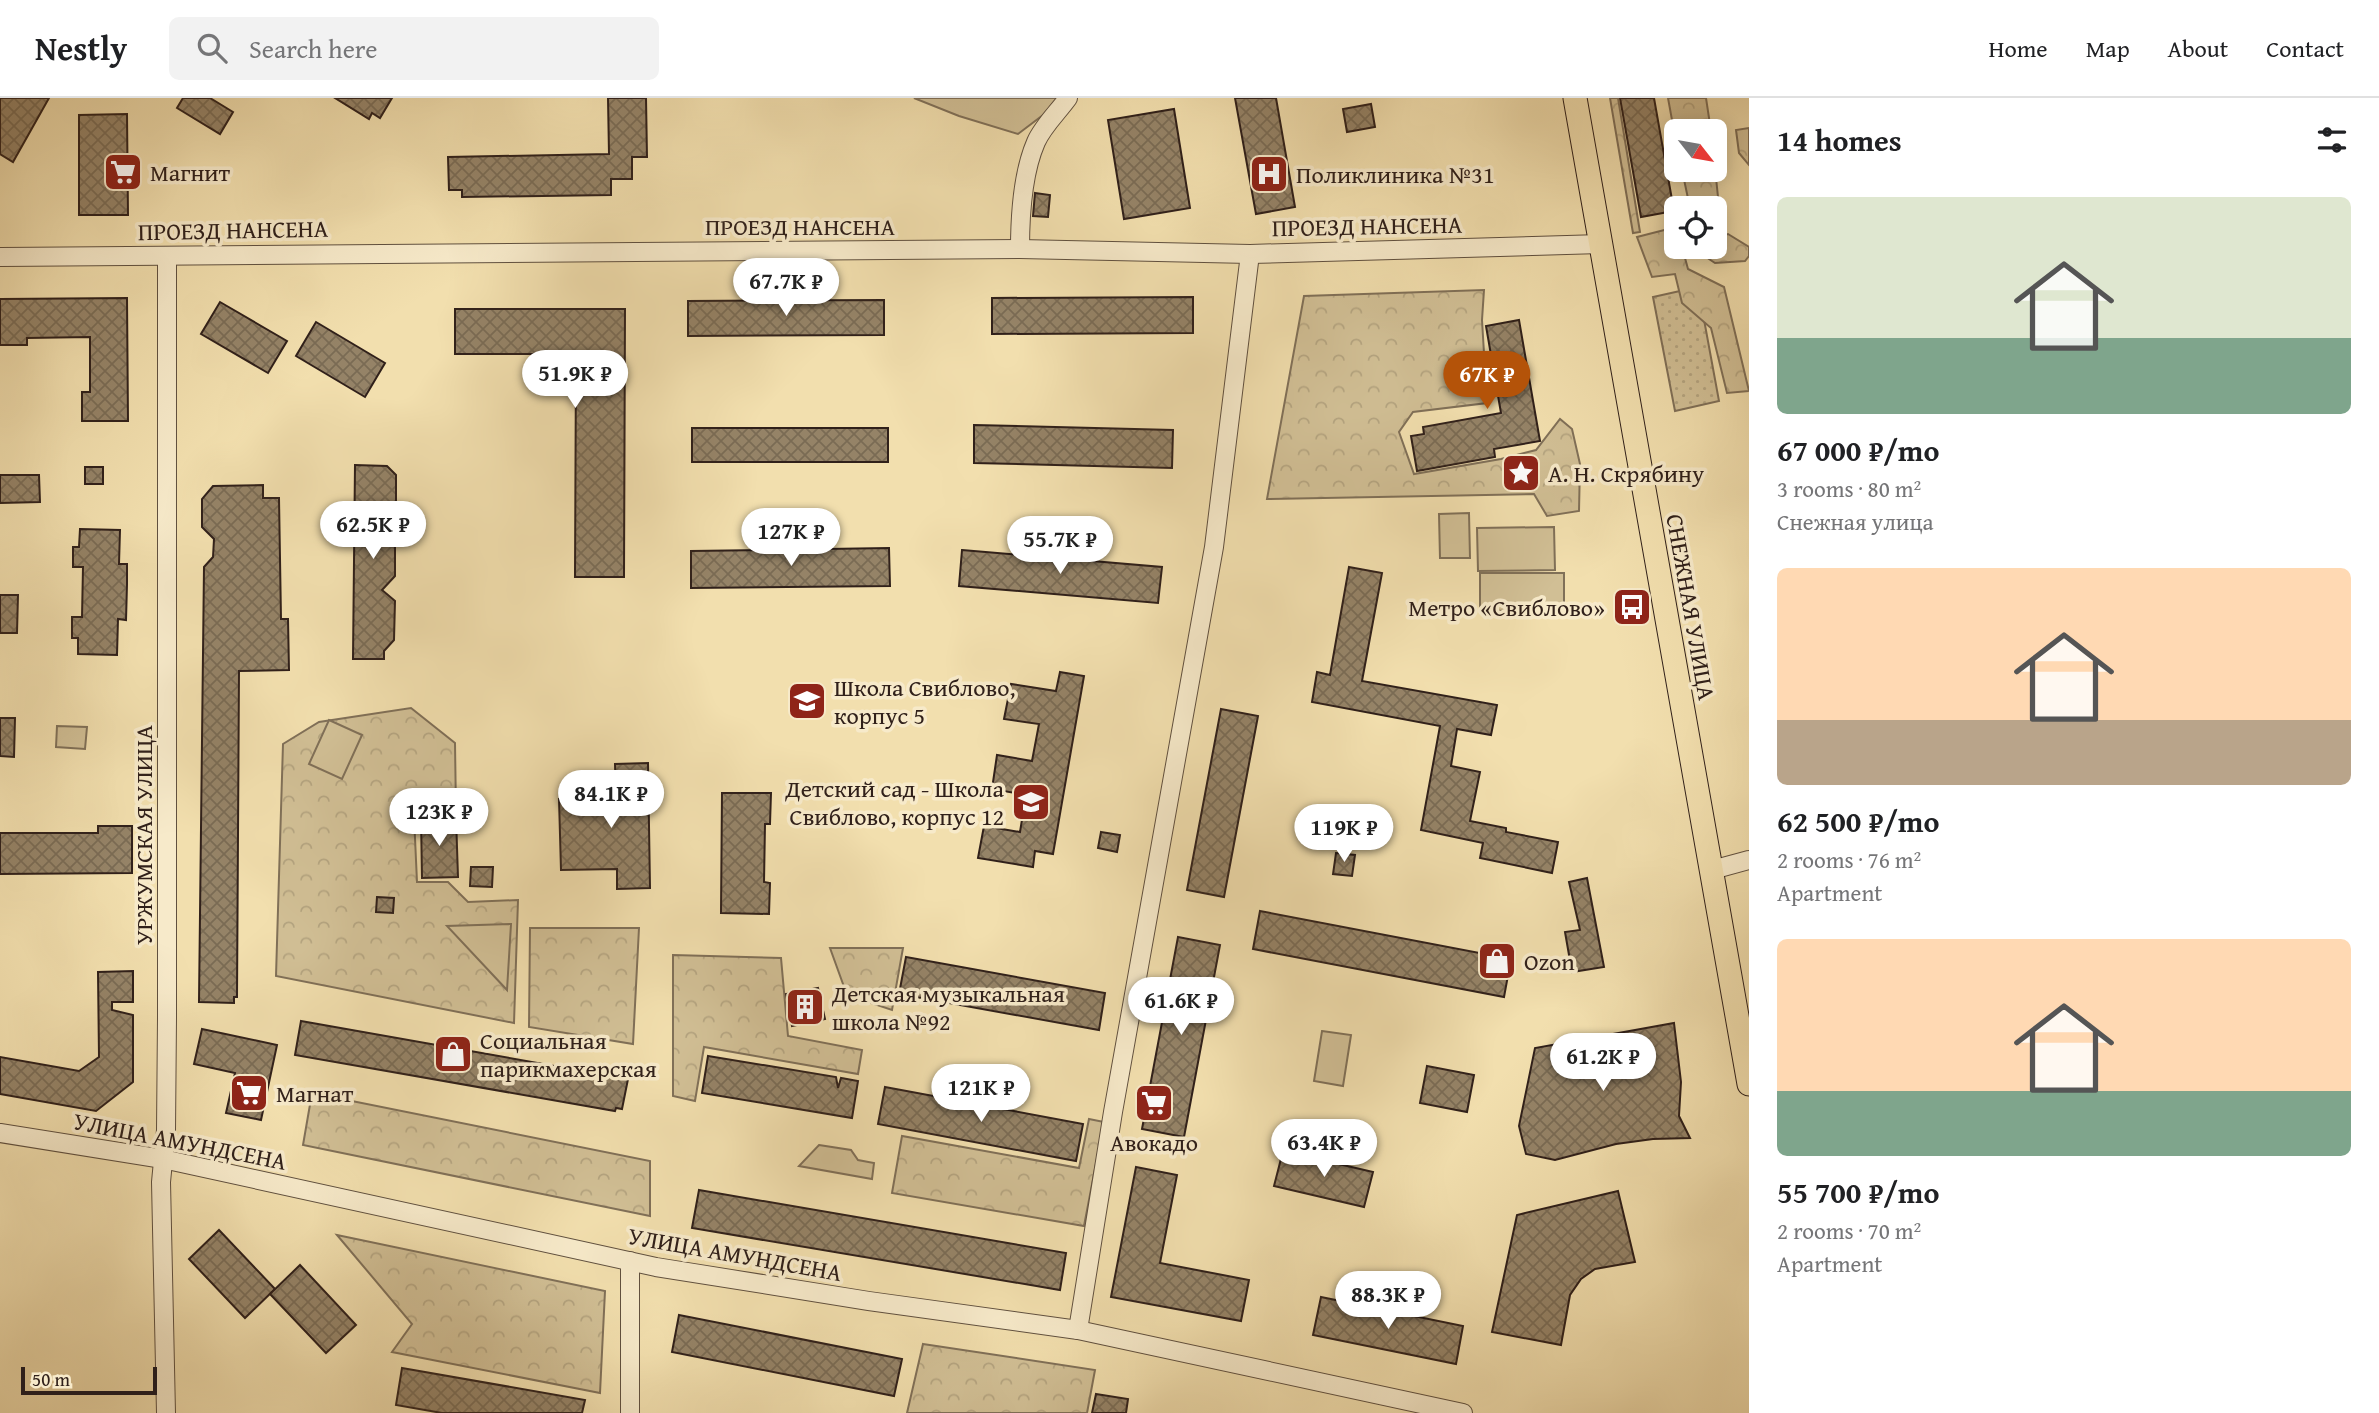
<!DOCTYPE html>
<html lang="en">
<head>
<meta charset="utf-8">
<style>
	body { margin:0; font-family:"Gentium Book Plus",serif; background:#f2f2f2; color:#202124; height:100vh; display:flex; flex-direction:column; font-size:26px; white-space:nowrap }
	* { box-sizing:border-box; margin:0 }
	p { font-size:23px; color:#757577 }
	.icon { flex:none; width:38px; height:38px; fill:none; stroke:currentColor; stroke-width:2; stroke-linecap:round; stroke-linejoin:round }
	.map { position:relative; flex:1; overflow:hidden }
	.side { display:flex; flex-direction:column; background:#fff; width:630px }
	.side>* { flex:none }
	.needle { width:46px; rotate:121deg }
	.tools { position:absolute; left:1664px; top:21px; display:grid; gap:14px }
	.tools a { display:grid; place-items:center; width:63px; height:63px; border-radius:10px; background:#fff; box-shadow:0 4px 18px #0003; font-size:35px }
	.scale { position:absolute; left:21px; bottom:18px; width:136px; box-sizing:border-box; padding-left:7px; border:4px solid #30201a; border-top:0; font-size:19px; line-height:24px; white-space:nowrap; color:#30201a; -webkit-text-stroke:5px #f7eaca; paint-order:stroke }
	.price { position:absolute; translate:-50% -60px; padding:0 16px; border-radius:24px; background:#fff; color:#222; font-size:23px; line-height:46px; filter:drop-shadow(0 2px 4px #0008) }
	.price::after { content:''; position:absolute; left:50%; top:42px; width:21px; height:16px; margin-left:-10px; background:inherit; clip-path:polygon(0 0,100% 0,50% 100%) }
	.price.current { background:#b45309; color:#fff }
	ul { padding:0; list-style:none }
	li { display:grid; align-content:center; gap:14px; height:371px; padding:0 28px }
	li span { display:grid; place-items:center; height:217px; border-radius:10px; color:#555 }
	li>.icon { margin-inline-start:auto }
	span .icon { width:126px; height:126px; fill:#fffc; stroke-width:1 }
	li b { font-size:30px }
	h2 { display:flex; justify-content:space-between; align-items:center; height:84px; padding:0 28px; font-size:30px }
	header { display:flex; align-items:center; gap:42px; box-sizing:border-box; height:98px; padding:0 35px; background:#fff; border-bottom:2px solid #e0e0e0 }
	header strong { font-size:33px }
	nav { display:flex; gap:38px; margin-inline-start:auto; font-size:24px }
	.search { width:490px; height:63px; background:#f2f2f2; display:flex; align-items:center; gap:18px; box-sizing:border-box; padding:0 24px; border-radius:10px; color:#757577; font-size:26px }
	main { display:flex; flex:1; min-height:0 }
	.map>svg:first-child { display:block }
	.grass { fill:url(#grass-dots); stroke:#807058; stroke-width:2 }
	.forest { fill:url(#forest-crowns); stroke:#807058; stroke-width:2 }
	.park { fill:#d1bf95; stroke:#807058; stroke-width:2 }
	.building { fill:url(#building-cross-hatch); stroke:#30201a; stroke-width:2 }
	.lines { fill:none; stroke-linecap:round; stroke-linejoin:round }
	.minor-casing { stroke:#60503f; stroke-width:20 }
	.major-casing { stroke:#30201a; stroke-width:25 }
	.minor { stroke:#f7eaca; stroke-width:18 }
	.major { stroke:#f2dfae; stroke-width:23 }
	.labels { text-anchor:middle; dominant-baseline:central; stroke-width:7; stroke-linejoin:round; paint-order:stroke }
	.poi-label { font-size:24px; fill:#30201a; stroke:#f7eaca; text-anchor:start }
	.street-label { font-size:24px; fill:#30201a; stroke:#f7eaca }
</style>
</head>
<body>
<header>
<strong>Nestly</strong>
<div class="search"><svg class="icon" aria-label="search" viewBox="0 0 24 24"><circle cx="10" cy="10" r="6"/><path d="M15 15l6 6"/></svg>Search here</div>
<nav><a>Home</a><a>Map</a><a>About</a><a>Contact</a></nav>
</header>
<main>
<div class="map">
<svg width="1749" height="1315" viewBox="0 0 1749 1315">
	<defs>
		<pattern id="grass-dots" width="8" height="8" patternUnits="userSpaceOnUse" patternTransform="scale(1.75)"><rect width="8" height="8" fill="#d1bf95"/><path d="M2 2h.1M6 6h.1" fill="none" stroke="#b4a480" stroke-width="1.8" stroke-linecap="round"/></pattern>
		<pattern id="forest-crowns" width="20" height="18" patternUnits="userSpaceOnUse" patternTransform="scale(1.75)"><rect width="20" height="18" fill="#d1bf95"/><path d="M2 6a3 3 0 1 1 6 0M12 15a3 3 0 1 1 6 0" fill="none" stroke="#b4a480"/></pattern>
		<pattern id="building-cross-hatch" width="8" height="8" patternUnits="userSpaceOnUse" patternTransform="scale(1.75)"><rect width="8" height="8" fill="#958367"/><path d="M0 0l8 8M0 8l8-8" fill="none" stroke="#7a6b54"/></pattern>
	</defs>
	<rect width="100%" height="100%" fill="#f2dfae"/>
	<filter id="stains"><feTurbulence type="fractalNoise" baseFrequency=".00286" numOctaves="4"/><feColorMatrix values="0 0 0 0 .2 0 0 0 0 .09 0 0 0 0 .02 0 0 0 .5 -.17"/></filter>
	<radialGradient id="worn" r=".72"><stop offset=".6" stop-color="#630" stop-opacity="0"/><stop offset="1" stop-color="#630" stop-opacity=".3"/></radialGradient>
	<!-- grass -->
	<polygon class="grass" points="1698,189 1719,303 1675,313 1653,199"/>
	<!-- forest -->
	<g class="forest">
		<polygon points="1610,0 1618,0 1640,134 1633,135"/>
		<polygon points="1668,0 1706,0 1711,33 1676,33 1676,44"/>
		<polygon points="1749,30 1749,67 1739,55 1736,32"/>
		<polygon points="1715,70 1718,99 1690,110 1682,72"/>
		<polygon points="1676,129 1676,149 1682,149 1688,171 1724,189 1749,293 1727,295 1711,230 1682,205 1675,176 1652,179 1637,139"/>
		<polygon points="1728,136 1749,149 1749,158 1745,163 1715,165 1706,159 1704,149 1715,149 1715,140"/>
		<polygon points="1484,192 1482,222 1487,305 1413,314 1399,334 1414,376 1501,361 1536,352 1560,321 1572,331 1580,366 1579,413 1547,418 1534,396 1267,401 1304,198"/>
		<polygon points="411,610 455,645 456,714 414,718 417,784 448,784 468,804 518,802 514,925 276,878 283,646 319,624"/>
		<polygon points="530,830 639,830 633,946 529,929"/>
		<polygon points="830,850 903,850 892,912 847,897"/>
		<polygon points="673,857 781,860 788,938 862,952 858,976 704,949 695,1003 673,998"/>
		<polygon points="312,995 650,1063 650,1118 303,1047"/>
		<polygon points="1089,1021 1104,1024 1084,1128 892,1095 902,1038 1079,1070"/>
		<polygon points="337,1137 605,1193 600,1295 392,1254 412,1226"/>
		<polygon points="923,1246 1095,1272 1087,1315 907,1315"/>
	</g>
	<!-- park -->
	<g class="park">
		<polygon points="914,0 1059,0 1043,17 1018,36 959,18"/>
		<polygon points="1469,415 1470,460 1440,460 1439,416"/>
		<polygon points="1554,429 1555,472 1478,473 1477,430"/>
		<polygon points="1480,475 1564,475 1564,512 1480,513"/>
		<polygon points="329,622 362,637 342,681 309,666"/>
		<polygon points="57,628 87,629 85,651 56,649"/>
		<polygon points="511,826 507,892 447,828"/>
		<polygon points="1322,933 1351,937 1343,988 1314,983"/>
		<polygon points="819,1047 851,1052 858,1062 874,1065 872,1081 799,1068"/>
	</g>
	<!-- building -->
	<g class="building">
		<polygon points="0,0 49,0 13,64 0,56"/>
		<polygon points="183,0 210,0 233,14 220,36 177,10"/>
		<polygon points="335,0 392,0 380,20 372,15 369,21"/>
		<polygon points="608,0 646,0 647,59 632,59 632,81 611,81 611,97 462,99 462,92 449,92 448,59 609,56"/>
		<polygon points="1235,0 1276,0 1295,109 1256,116"/>
		<polygon points="1620,0 1654,0 1674,113 1641,119"/>
		<polygon points="1371,6 1375,29 1347,34 1343,11"/>
		<polygon points="1174,11 1190,110 1124,121 1108,22"/>
		<polygon points="127,16 128,117 79,117 79,17"/>
		<polygon points="1035,95 1050,97 1048,119 1033,118"/>
		<polygon points="1193,199 1193,235 992,236 992,200"/>
		<polygon points="127,200 128,323 82,323 82,294 90,294 90,239 27,240 27,247 0,247 0,201"/>
		<polygon points="884,202 884,237 688,238 688,203"/>
		<polygon points="220,204 287,243 268,275 201,236"/>
		<polygon points="455,211 625,211 624,479 575,479 576,256 455,256"/>
		<polygon points="1519,222 1540,343 1494,351 1495,359 1417,373 1411,338 1424,336 1423,329 1501,315 1486,228"/>
		<polygon points="316,224 385,265 365,299 296,258"/>
		<polygon points="974,327 1173,332 1172,370 974,365"/>
		<rect x="692" y="330" width="196" height="34"/>
		<polygon points="355,367 387,368 396,377 396,413 382,426 395,438 395,478 382,492 395,503 394,542 384,553 384,561 353,561"/>
		<rect x="85" y="369" width="18" height="17"/>
		<polygon points="0,377 39,377 40,404 0,405"/>
		<polygon points="263,387 263,400 279,400 281,521 288,521 289,572 239,573 237,899 234,899 234,905 199,904 204,469 213,459 214,441 202,429 202,401 213,388"/>
		<polygon points="80,431 120,432 119,466 127,466 127,486 126,522 118,521 117,557 78,556 78,540 72,540 72,519 82,519 83,469 73,469 73,449 79,449"/>
		<polygon points="889,450 890,488 691,490 691,453"/>
		<polygon points="962,452 1162,469 1158,505 959,488"/>
		<polygon points="1349,469 1382,475 1362,583 1497,607 1491,637 1457,631 1451,668 1480,674 1470,723 1506,730 1506,734 1558,744 1552,775 1480,760 1483,745 1421,732 1440,628 1312,604 1317,574 1330,577"/>
		<polygon points="0,497 18,497 17,535 0,535"/>
		<polygon points="1060,574 1084,578 1053,756 1035,753 1033,769 978,760 984,728 1020,734 1026,697 992,691 997,657 1032,663 1039,626 1004,621 1011,586 1056,593"/>
		<polygon points="1221,611 1258,618 1224,799 1187,792"/>
		<polygon points="0,620 15,620 14,659 0,658"/>
		<polygon points="648,665 650,790 617,791 617,771 561,772 559,701 616,700 615,666"/>
		<polygon points="722,695 771,695 770,726 765,726 764,784 770,785 769,816 721,815"/>
		<polygon points="456,719 458,779 422,780 421,720"/>
		<polygon points="98,728 132,728 132,775 0,776 0,735 98,735"/>
		<polygon points="1101,734 1120,737 1117,754 1098,750"/>
		<polygon points="1336,755 1355,757 1352,778 1333,776"/>
		<polygon points="471,769 493,769 492,789 470,788"/>
		<polygon points="1587,780 1604,869 1572,874 1565,834 1580,832 1569,784"/>
		<polygon points="377,799 394,800 393,815 376,814"/>
		<polygon points="1260,813 1511,861 1504,899 1253,851"/>
		<polygon points="1178,839 1220,847 1184,1039 1142,1031"/>
		<polygon points="906,859 1105,895 1099,932 899,896"/>
		<polygon points="133,873 133,904 112,904 112,912 133,917 133,984 96,1013 0,996 0,959 79,973 99,959 98,874"/>
		<polygon points="818,890 825,921 792,928 786,896"/>
		<polygon points="301,923 628,981 622,1011 616,1010 615,1013 295,957"/>
		<polygon points="1674,925 1681,984 1679,1018 1690,1040 1653,1041 1616,1046 1555,1062 1526,1056 1519,1028 1535,950"/>
		<polygon points="202,931 277,947 261,1022 226,1015 235,975 194,966"/>
		<polygon points="708,958 836,979 838,990 841,980 858,983 852,1020 702,995"/>
		<polygon points="1427,968 1474,977 1467,1014 1420,1005"/>
		<polygon points="885,989 1083,1026 1076,1063 878,1026"/>
		<polygon points="1283,1053 1373,1074 1364,1109 1274,1088"/>
		<polygon points="1136,1069 1177,1077 1160,1165 1249,1182 1241,1223 1111,1199"/>
		<polygon points="699,1092 1066,1155 1060,1192 692,1130"/>
		<polygon points="1618,1093 1635,1164 1595,1171 1581,1181 1570,1197 1561,1247 1492,1234 1517,1117"/>
		<polygon points="219,1132 275,1191 245,1220 189,1161"/>
		<polygon points="300,1167 356,1227 326,1255 270,1196"/>
		<polygon points="1321,1199 1463,1228 1456,1266 1313,1237"/>
		<polygon points="679,1217 902,1261 894,1298 672,1254"/>
		<polygon points="402,1270 585,1302 582,1315 442,1315 396,1307"/>
		<polygon points="1096,1296 1128,1301 1126,1315 1092,1315"/>
	</g>
	<g class="lines">
		<defs>
			<g id="minor">
				<path d="M1020 151C1020 117 1022 76 1036 44 1043 28 1058 14 1068 0"/>
				<polyline points="0,159 1020,151 1250,156 1601,146"/>
				<polyline points="1712,772 1749,762"/>
				<polyline points="0,1035 163,1061 656,1169 869,1203 1078,1232 1463,1315"/>
				<polyline points="630,1163 630,1315"/>
				<polyline points="1078,1232 1113,1014 1214,449 1250,156"/>
				<polyline points="166,1315 161,1084 166,1032 167,920 167,158"/>
			</g>
			<polyline id="major" points="1575,0 1749,986"/>
		</defs>
		<!-- minor casing -->
		<use href="#minor" class="minor-casing"/>
		<!-- major casing -->
		<use href="#major" class="major-casing"/>
		<!-- minor -->
		<use href="#minor" class="minor"/>
		<!-- major -->
		<use href="#major" class="major"/>
	</g>
	<!-- icons -->
	<defs>
		<symbol id="supermarket-square" viewBox="-11 -11 22 22"><rect x="-9" y="-9" width="18" height="18" rx="4" fill="#8f2418" stroke="#f7eaca"/><path d="M-6-5.5h2.5l.6 2H6L4.5 2H-2.5L-4.4-4H-6ZM-1.5 3.2a1.3 1.3 0 1 0 .1 0ZM3 3.2a1.3 1.3 0 1 0 .1 0Z" fill="#fff"/></symbol>
		<symbol id="hospital-square" viewBox="-11 -11 22 22"><rect x="-9" y="-9" width="18" height="18" rx="4" fill="#8f2418" stroke="#f7eaca"/><path d="M-5-5h3v3.5h4V-5h3V5h-3V1.5h-4V5h-3Z" fill="#fff"/></symbol>
		<symbol id="sight-square" viewBox="-11 -11 22 22"><rect x="-9" y="-9" width="18" height="18" rx="4" fill="#8f2418" stroke="#f7eaca"/><path d="M0-6L1.8-2.2L6-1.7L2.9 1.2L3.7 5.4L0 3.3L-3.7 5.4L-2.9 1.2L-6-1.7L-1.8-2.2Z" fill="#fff"/></symbol>
		<symbol id="bus-square" viewBox="-11 -11 22 22"><rect x="-9" y="-9" width="18" height="18" rx="4" fill="#8f2418" stroke="#f7eaca"/><path d="M-5-6H5V4H4V6H2V4H-2V6H-4V4H-5ZM-3.5-4V0h7V-4ZM-3.5 1.2v1.5H-2V1.2ZM2 1.2v1.5H3.5V1.2Z" fill="#fff"/></symbol>
		<symbol id="school-square" viewBox="-11 -11 22 22"><rect x="-9" y="-9" width="18" height="18" rx="4" fill="#8f2418" stroke="#f7eaca"/><path d="M0-5L7-2L0 1L-7-2ZM-4 1L0 2.5L4 1V4Q0 6-4 4Z" fill="#fff"/></symbol>
		<symbol id="shop-square" viewBox="-11 -11 22 22"><rect x="-9" y="-9" width="18" height="18" rx="4" fill="#8f2418" stroke="#f7eaca"/><path d="M-5-2.5h2.3a2.7 3.5 0 0 1 5.4 0H5L5.5 6h-11ZM-1.5-2.5h3a1.5 2.3 0 0 0-3 0Z" fill="#fff"/></symbol>
		<symbol id="building-square" viewBox="-11 -11 22 22"><rect x="-9" y="-9" width="18" height="18" rx="4" fill="#8f2418" stroke="#f7eaca"/><path d="M-4-6H4V6H1V3H-1V6H-4ZM-2.5-4.3h1.7v1.8h-1.7ZM.8-4.3h1.7v1.8H.8ZM-2.5-1h1.7V.8h-1.7ZM.8-1h1.7V.8H.8Z" fill="#fff"/></symbol>
	</defs>
	<g fill-rule="evenodd">
		<use href="#supermarket-square" x="101" y="52" width="44" height="44"/>
		<use href="#hospital-square" x="1247" y="54" width="44" height="44"/>
		<use href="#sight-square" x="1499" y="353" width="44" height="44"/>
		<use href="#bus-square" x="1610" y="487" width="44" height="44"/>
		<use href="#school-square" x="785" y="581" width="44" height="44"/>
		<use href="#school-square" x="1009" y="682" width="44" height="44"/>
		<use href="#shop-square" x="1475" y="841" width="44" height="44"/>
		<use href="#building-square" x="783" y="887" width="44" height="44"/>
		<use href="#shop-square" x="431" y="934" width="44" height="44"/>
		<use href="#supermarket-square" x="227" y="973" width="44" height="44"/>
		<use href="#supermarket-square" x="1132" y="983" width="44" height="44"/>
	</g>
	<g class="labels">
		<!-- poi labels -->
		<g class="poi-label">
			<text x="150" y="74">Магнит</text>
			<text x="1296" y="76">Поликлиника №31</text>
			<text x="1548" y="375">А. Н. Скрябину</text>
			<text x="1605" y="509" text-anchor="end">Метро «Свиблово»</text>
			<text x="834" y="589">Школа Свиблово,<tspan x="834" dy="28">корпус 5</tspan></text>
			<text x="1004" y="690" text-anchor="end">Детский сад - Школа<tspan x="1004" dy="28">Свиблово, корпус 12</tspan></text>
			<text x="1524" y="863">Ozon</text>
			<text x="832" y="895">Детская музыкальная<tspan x="832" dy="28">школа №92</tspan></text>
			<text x="480" y="942">Социальная<tspan x="480" dy="28">парикмахерская</tspan></text>
			<text x="276" y="995">Магнат</text>
			<text x="1154" y="1044" text-anchor="middle">Авокадо</text>
		</g>
		<!-- street labels -->
		<g class="street-label">
			<text x="800" y="128">ПРОЕЗД НАНСЕНА</text>
			<text transform="translate(1367 128) rotate(-1)">ПРОЕЗД НАНСЕНА</text>
			<text transform="translate(233 132) rotate(-1)">ПРОЕЗД НАНСЕНА</text>
			<text transform="translate(1691 509) rotate(80)">СНЕЖНАЯ УЛИЦА</text>
			<text transform="translate(143 737) rotate(-90)">УРЖУМСКАЯ УЛИЦА</text>
			<text transform="translate(180 1043) rotate(11)">УЛИЦА АМУНДСЕНА</text>
			<text transform="translate(735 1156) rotate(10)">УЛИЦА АМУНДСЕНА</text>
		</g>
	</g>
	<rect width="100%" height="100%" filter="url(#stains)"/>
	<rect width="100%" height="100%" fill="url(#worn)"/>
</svg>
<div class="tools">
<a><svg class="needle" viewBox="-14 -14 28 28"><path d="M0-13l5 13h-10z" fill="#e53935"/><path d="M0 13l5-13h-10z" fill="#757577"/></svg></a>
<a><svg class="icon" aria-label="locate" viewBox="0 0 24 24"><circle cx="12" cy="12" r="6"/><path d="M12 2v4M12 18v4M2 12h4M18 12h4"/></svg></a>
</div>
<div class="scale">50 m</div>
<b class="price" style="left:786px;top:220px">67.7K ₽</b>
<b class="price" style="left:575px;top:312px">51.9K ₽</b>
<b class="price current" style="left:1487px;top:313px">67K ₽</b>
<b class="price" style="left:373px;top:463px">62.5K ₽</b>
<b class="price" style="left:791px;top:470px">127K ₽</b>
<b class="price" style="left:1060px;top:478px">55.7K ₽</b>
<b class="price" style="left:611px;top:732px">84.1K ₽</b>
<b class="price" style="left:439px;top:750px">123K ₽</b>
<b class="price" style="left:1344px;top:766px">119K ₽</b>
<b class="price" style="left:1181px;top:939px">61.6K ₽</b>
<b class="price" style="left:1603px;top:995px">61.2K ₽</b>
<b class="price" style="left:981px;top:1026px">121K ₽</b>
<b class="price" style="left:1324px;top:1081px">63.4K ₽</b>
<b class="price" style="left:1388px;top:1233px">88.3K ₽</b>
</div>
<section class="side">
<h2>14 homes<svg class="icon" aria-label="filters" viewBox="0 0 24 24"><path d="M4 7h16M4 17h16"/><circle cx="9" cy="7" r="2"/><circle cx="15" cy="17" r="2"/></svg></h2>
<ul>
<li><span style="background:linear-gradient(#dfe7d0 65%,#7fa58c 0)"><svg class="icon" aria-label="home" viewBox="0 0 24 24"><path d="M3 11l9-7 9 7M6 9v11h12V9"/></svg></span><div><b>67 000 ₽/mo</b><p>3 rooms · 80 m²</p><p>Снежная улица</p></div></li>
<li><span style="background:linear-gradient(#ffd9b3 70%,#b9a48a 0)"><svg class="icon" aria-label="home" viewBox="0 0 24 24"><path d="M3 11l9-7 9 7M6 9v11h12V9"/></svg></span><div><b>62 500 ₽/mo</b><p>2 rooms · 76 m²</p><p>Apartment</p></div></li>
<li><span style="background:linear-gradient(#ffd9b3 70%,#7fa58c 0)"><svg class="icon" aria-label="home" viewBox="0 0 24 24"><path d="M3 11l9-7 9 7M6 9v11h12V9"/></svg></span><div><b>55 700 ₽/mo</b><p>2 rooms · 70 m²</p><p>Apartment</p></div></li>
</ul>
</section>
</main>
</body>
</html>
